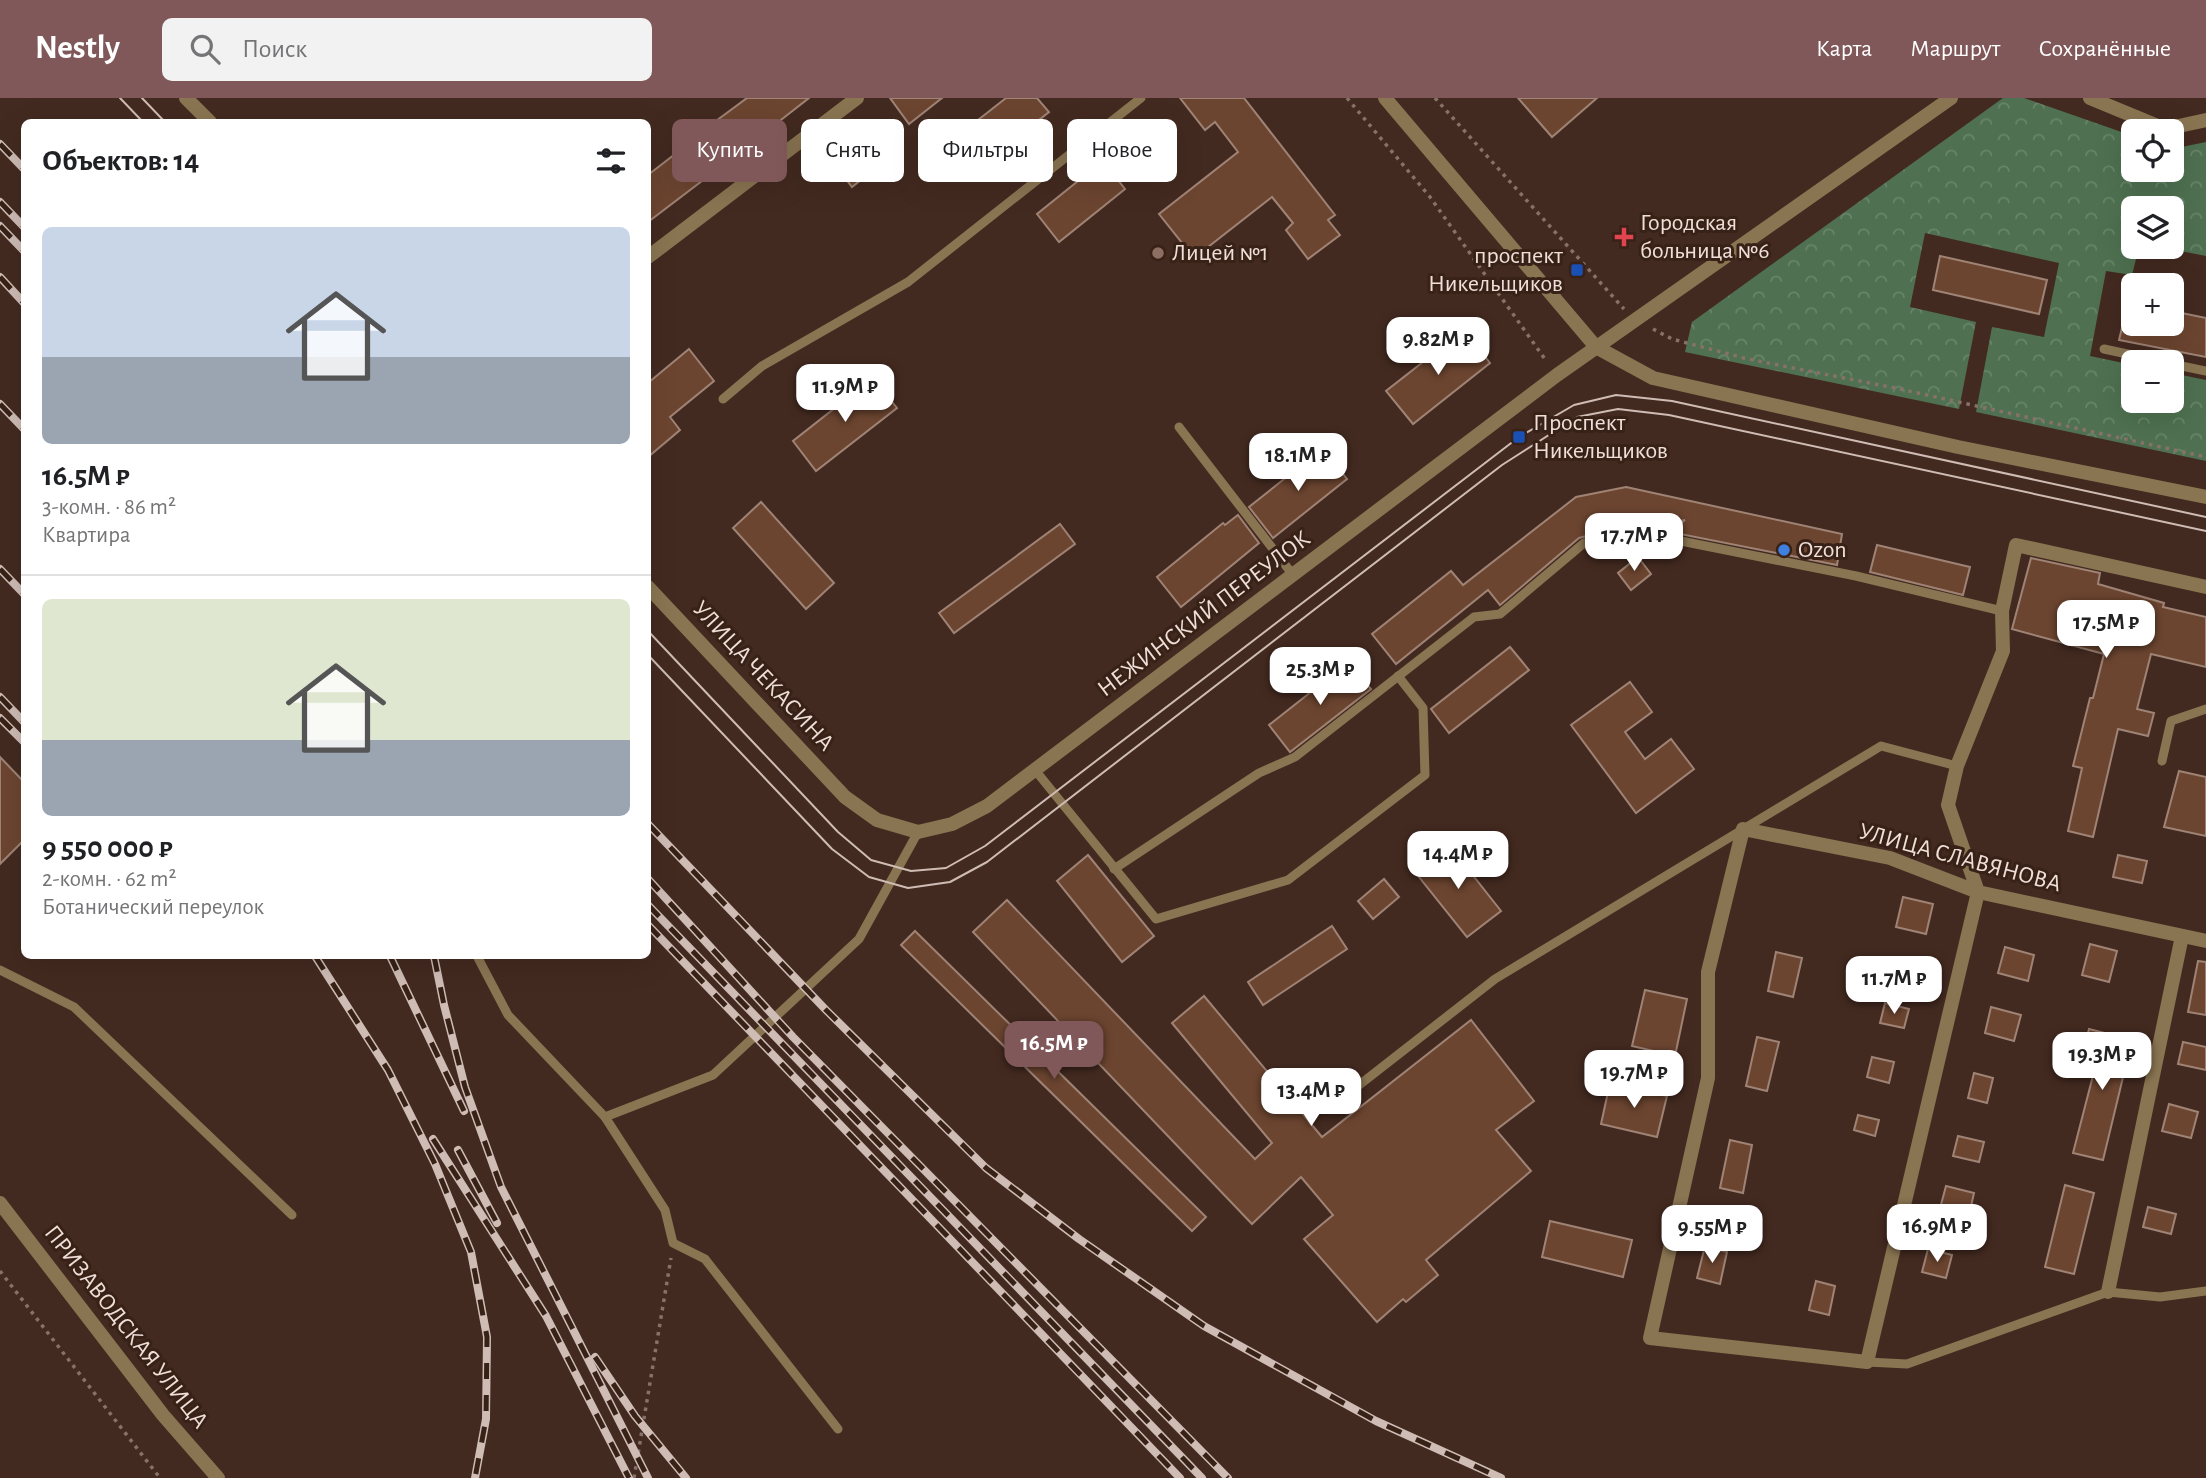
<!DOCTYPE html>
<html lang="ru">
<head>
<meta charset="utf-8">
<style>
	body { margin:0; font-family:"Alegreya Sans",sans-serif; background:#f2f2f2; color:#202124; height:100vh; display:flex; flex-direction:column; font-size:26px; white-space:nowrap }
	* { box-sizing:border-box; margin:0 }
	p { font-size:23px; color:#757577 }
	.icon { flex:none; width:38px; height:38px; fill:none; stroke:currentColor; stroke-width:2; stroke-linecap:round; stroke-linejoin:round }
	.map { position:relative; flex:1; overflow:hidden }
	.panel { position:absolute; left:21px; top:21px; width:630px; height:840px; display:flex; flex-direction:column; background:#fff; border-radius:10px; box-shadow:0 7px 28px #0002 }
	.panel>* { flex:none }
	.top-card { position:absolute; left:672px; top:21px; width:665px; height:63px; display:flex; gap:14px }
	.fabs { position:absolute; left:2121px; top:21px; display:grid; gap:14px }
	.fabs a { display:grid; place-items:center; width:63px; height:63px; border-radius:10px; background:#fff; box-shadow:0 7px 28px #0002; font-size:35px }
	.price { position:absolute; translate:-50% -60px; padding:0 16px; border-radius:14px; background:#fff; color:#222; font-size:23px; line-height:46px; filter:drop-shadow(0 2px 4px #0008) }
	.price::after { content:''; position:absolute; left:50%; top:42px; width:21px; height:16px; margin-left:-10px; background:inherit; clip-path:polygon(0 0,100% 0,50% 100%) }
	.price.selected { background:#80585a; color:#fff }
	ul { padding:0; list-style:none }
	li { display:grid; align-content:center; gap:14px; height:371px; padding:0 21px }
	li+li { border-top:2px solid #e0e0e0 }
	li span { display:grid; place-items:center; height:217px; border-radius:10px; color:#555 }
	li>.icon { margin-inline-start:auto }
	span .icon { width:126px; height:126px; fill:#fffc; stroke-width:1 }
	li b { font-size:30px }
	h2 { display:flex; justify-content:space-between; align-items:center; height:84px; padding:0 21px; font-size:30px }
	.pill { padding:0 24px; border-radius:10px; background:#fff; box-shadow:0 7px 28px #0002; font-size:24px; line-height:63px }
	.pill.selected { background:#80585a; color:#fff }
	header { display:flex; align-items:center; gap:42px; box-sizing:border-box; height:98px; padding:0 35px; background:#80585a; color:#fff }
	header strong { font-size:33px }
	nav { display:flex; gap:38px; margin-inline-start:auto; font-size:24px }
	.search { width:490px; height:63px; background:#f2f2f2; display:flex; align-items:center; gap:18px; box-sizing:border-box; padding:0 24px; border-radius:10px; color:#757577; font-size:26px }
	.map>svg:first-child { display:block }
	.forest { fill:url(#forest-crowns) }
	.building { fill:#6c4530; stroke:#9f8375; stroke-width:2 }
	.lines { fill:none; stroke-linecap:round; stroke-linejoin:round }
	.path { stroke:#877269; stroke-width:3.5; stroke-dasharray:3.5 5; stroke-linecap:butt }
	.lane { stroke:#8a7552; stroke-width:9 }
	.street { stroke:#8a7552; stroke-width:14 }
	.tram { stroke:#cebcb5; stroke-width:2 }
	.rail-casing { stroke:#cebcb5; stroke-width:8 }
	.rail { stroke:#382116; stroke-width:5; stroke-dasharray:16; stroke-linecap:butt }
	.health-dot { fill:#e0444e; stroke:#382116; stroke-width:2.5 }
	.education-dot { fill:#8d6e63; stroke:#382116; stroke-width:2.5 }
	.transit-dot { fill:#1a4fb4; stroke:#382116; stroke-width:2.5 }
	.shop-dot { fill:#3f7fe0; stroke:#382116; stroke-width:2.5 }
	.labels { text-anchor:middle; dominant-baseline:central; stroke-width:6; stroke-linejoin:round; paint-order:stroke }
	.poi-label { font-size:24px; fill:#efdfd8; stroke:#382116; text-anchor:start }
	.street-label { font-size:24px; fill:#efdfd8; stroke:#382116 }
</style>
</head>
<body>
<header>
<strong>Nestly</strong>
<div class="search"><svg class="icon" aria-label="search" viewBox="0 0 24 24"><circle cx="10" cy="10" r="6"/><path d="M15 15l6 6"/></svg>Поиск</div>
<nav><a>Карта</a><a>Маршрут</a><a>Сохранённые</a></nav>
</header>
<div class="map">
<svg width="2206" height="1380" viewBox="0 0 2206 1380">
	<defs>
		<pattern id="forest-crowns" width="20" height="18" patternUnits="userSpaceOnUse" patternTransform="scale(1.75)"><rect width="20" height="18" fill="#4f7151"/><path d="M2 6a3 3 0 1 1 6 0M12 15a3 3 0 1 1 6 0" fill="none" stroke="#698569"/></pattern>
	</defs>
	<rect width="100%" height="100%" fill="#432a20"/>
	<!-- forest -->
	<polygon class="forest" points="2003,0 2024,0 2133,38 2133,72 2172,72 2172,51 2206,44 2206,158 2160,149 2172,149 2172,110 2133,110 2133,149 2139,149 2132,177 2106,173 2090,258 2133,267 2133,303 2172,303 2172,275 2206,282 2206,363 1976,314 1992,229 2044,239 2059,165 1925,135 1910,209 1976,224 1959,311 1685,254 1692,224"/>
	<!-- building -->
	<g class="building">
		<polygon points="747,0 809,0 740,54 716,23"/>
		<polygon points="890,0 942,0 909,26"/>
		<polygon points="1006,0 1037,0 1049,14 968,78 945,48"/>
		<polygon points="1180,0 1244,0 1335,117 1328,122 1340,137 1308,161 1286,132 1293,125 1272,99 1194,160 1159,116 1238,54 1215,24 1205,32"/>
		<polygon points="1518,0 1597,0 1552,39"/>
		<polygon points="862,41 882,65 852,89 833,64"/>
		<polygon points="692,43 715,73 648,124 648,77"/>
		<polygon points="1103,63 1125,91 1059,144 1037,116"/>
		<polygon points="1940,158 2047,182 2039,216 1933,192"/>
		<polygon points="2172,213 2206,220 2206,259 2119,242 2123,226 2172,226"/>
		<polygon points="1464,232 1490,265 1413,326 1386,293"/>
		<polygon points="689,251 714,283 670,319 680,332 648,359 648,285"/>
		<polygon points="873,280 897,310 816,373 793,343"/>
		<polygon points="1323,350 1347,381 1273,440 1249,409"/>
		<polygon points="1626,389 1842,436 1837,467 1670,434 1685,422 1648,429 1635,427 1616,430 1579,440 1500,507 1488,492 1396,566 1372,536 1451,473 1463,487 1576,399"/>
		<polygon points="761,404 834,485 806,511 733,430"/>
		<polygon points="1238,417 1259,445 1181,509 1157,479 1223,425 1225,427"/>
		<polygon points="1060,426 1075,446 954,535 939,515"/>
		<polygon points="1877,447 1970,469 1963,497 1870,474"/>
		<polygon points="1638,459 1651,476 1631,492 1618,475"/>
		<polygon points="2031,460 2100,475 2098,486 2164,505 2163,509 2206,519 2206,569 2151,556 2137,611 2154,615 2148,638 2118,631 2093,739 2068,733 2082,670 2073,668 2090,600 2093,600 2104,556 2012,531"/>
		<polygon points="1510,549 1529,572 1449,635 1431,611"/>
		<polygon points="1349,564 1371,591 1290,654 1269,627"/>
		<polygon points="1630,584 1652,614 1625,634 1645,661 1671,641 1694,671 1636,715 1571,627"/>
		<polygon points="0,659 24,684 24,742 0,766"/>
		<polygon points="2179,673 2206,679 2206,738 2164,729"/>
		<polygon points="1449,747 1501,813 1467,839 1415,774"/>
		<polygon points="1088,757 1154,838 1122,864 1057,783"/>
		<polygon points="2118,757 2147,763 2142,785 2113,779"/>
		<polygon points="1384,781 1399,799 1373,821 1358,803"/>
		<polygon points="1903,799 1933,806 1926,836 1896,829"/>
		<polygon points="1007,802 1255,1061 1272,1045 1172,925 1204,898 1322,1039 1471,922 1534,1003 1496,1032 1531,1073 1426,1162 1438,1177 1406,1204 1403,1201 1377,1224 1304,1141 1333,1117 1301,1079 1252,1126 973,834"/>
		<polygon points="1332,828 1347,851 1263,907 1248,884"/>
		<polygon points="915,833 1206,1119 1192,1133 901,847"/>
		<polygon points="2090,846 2117,853 2109,884 2082,877"/>
		<polygon points="2005,849 2034,857 2028,883 1998,875"/>
		<polygon points="1776,854 1802,860 1793,899 1768,893"/>
		<polygon points="2198,863 2206,864 2206,917 2188,914"/>
		<polygon points="1645,892 1687,901 1675,958 1632,948"/>
		<polygon points="1885,905 1909,911 1904,930 1880,925"/>
		<polygon points="1991,909 2021,917 2014,943 1985,935"/>
		<polygon points="2089,931 2132,942 2103,1062 2073,1055 2097,962 2082,958"/>
		<polygon points="1757,939 1779,944 1767,993 1746,988"/>
		<polygon points="2183,944 2206,949 2206,972 2178,966"/>
		<polygon points="1872,959 1894,964 1889,985 1867,979"/>
		<polygon points="1974,975 1993,980 1987,1005 1968,1000"/>
		<polygon points="1610,985 1667,998 1657,1039 1601,1026"/>
		<polygon points="2169,1006 2198,1014 2191,1040 2162,1033"/>
		<polygon points="1858,1017 1879,1022 1875,1038 1854,1032"/>
		<polygon points="1958,1038 1984,1044 1979,1064 1953,1058"/>
		<polygon points="1730,1042 1752,1047 1743,1095 1720,1090"/>
		<polygon points="2065,1087 2094,1095 2074,1176 2045,1169"/>
		<polygon points="1946,1088 1974,1095 1968,1122 1939,1114"/>
		<polygon points="2148,1109 2176,1116 2171,1136 2143,1129"/>
		<polygon points="1550,1123 1632,1142 1623,1179 1542,1159"/>
		<polygon points="1705,1148 1727,1154 1720,1186 1697,1180"/>
		<polygon points="1928,1151 1952,1157 1946,1180 1922,1174"/>
		<polygon points="1816,1183 1835,1188 1829,1217 1809,1212"/>
	</g>
	<g class="lines">
		<!-- path -->
		<g class="path">
			<polyline points="1347,0 1430,99 1547,264"/>
			<polyline points="1435,0 1624,211"/>
			<polyline points="1653,231 1672,241 1748,261 1900,291 2206,359"/>
			<polyline points="0,1173 160,1380"/>
			<polyline points="634,1380 671,1160"/>
		</g>
		<!-- lane -->
		<g class="lane">
			<polyline points="2104,251 2165,264"/>
			<polyline points="2172,266 2206,273"/>
			<polyline points="723,301 762,268 908,184 1141,0"/>
			<polyline points="1179,329 1293,477"/>
			<polyline points="2162,663 2171,623 2206,611"/>
			<polyline points="1035,672 1156,821 1288,782 1425,677 1423,610 1398,578"/>
			<polyline points="1114,771 1259,675 1295,659 1474,519 1500,516 1584,445 1636,434 1856,478 2002,513"/>
			<polyline points="477,858 508,917 605,1019 713,977 859,841 918,734"/>
			<polyline points="0,872 74,909 292,1117"/>
			<polyline points="1331,1009 1495,881 1881,648 1957,668"/>
			<polyline points="605,1019 665,1112 673,1145 705,1161 838,1331"/>
			<polyline points="1867,1264 1907,1266 2108,1194 2160,1199 2206,1193"/>
		</g>
		<!-- street -->
		<g class="street">
			<polyline points="186,0 210,24"/>
			<polyline points="1385,0 1596,249 1653,280 1958,349 2206,399"/>
			<polyline points="2090,0 2165,31 2206,22"/>
			<polyline points="648,159 857,0"/>
			<polyline points="648,489 845,699 877,722 918,734 952,726 987,708 1557,277 1951,0"/>
			<polyline points="2206,489 2016,447 2002,513 2003,553 1957,668 1948,707 1978,794 1867,1264 1650,1240 1708,980 1708,874 1743,731 1890,760 1978,794 2206,843"/>
			<polyline points="0,1105 163,1317 218,1380"/>
			<polyline points="2108,1194 2182,838"/>
		</g>
		<!-- tram -->
		<g class="tram">
			<polyline points="120,0 143,24"/>
			<polyline points="142,0 165,24"/>
			<polyline points="648,533 838,734 871,762 911,773 946,770 985,748 1519,339 1574,307 1616,297 1672,303 2206,419"/>
			<polyline points="648,557 832,751 869,779 908,790 950,784 987,764 1502,367 1577,319 1618,311 1669,317 2206,433"/>
		</g>
		<defs>
			<g id="rail">
				<polyline points="0,46 24,71"/>
				<polyline points="0,104 24,129"/>
				<polyline points="0,128 24,153"/>
				<polyline points="0,179 24,205"/>
				<polyline points="0,306 24,331"/>
				<polyline points="0,471 24,496"/>
				<polyline points="0,599 24,624"/>
				<polyline points="0,620 24,644"/>
				<polyline points="648,726 826,912 986,1070 1079,1141 1204,1228 1376,1323 1501,1380"/>
				<polyline points="648,781 793,939 1228,1380"/>
				<polyline points="648,807 1202,1380"/>
				<polyline points="648,827 1180,1380"/>
				<polyline points="315,858 388,972 435,1066 471,1154 487,1239 486,1321 475,1380"/>
				<polyline points="390,858 464,1013"/>
				<polyline points="434,858 444,907 465,989 501,1089 648,1380"/>
				<polyline points="433,1041 546,1218 629,1380"/>
				<polyline points="458,1052 497,1125"/>
				<polyline points="595,1259 635,1318 686,1380"/>
			</g>
		</defs>
		<!-- rail casing -->
		<use href="#rail" class="rail-casing"/>
		<!-- rail -->
		<use href="#rail" class="rail"/>
	</g>
	<!-- markers -->
	<path class="health-dot" d="M1620.5 128.5h7v7h7v7h-7v7h-7v-7h-7v-7h7z"/>
	<circle class="education-dot" cx="1158" cy="155" r="7"/>
	<g class="transit-dot">
		<rect x="1570" y="165" width="14" height="14" rx="3.5"/>
		<rect x="1512" y="332" width="14" height="14" rx="3.5"/>
	</g>
	<circle class="shop-dot" cx="1784" cy="452" r="7"/>
	<g class="labels">
		<!-- poi labels -->
		<g class="poi-label">
			<text x="1640" y="125">Городская<tspan x="1640" dy="28">больница №6</tspan></text>
			<text x="1172" y="155">Лицей №1</text>
			<text x="1563" y="158" text-anchor="end">проспект<tspan x="1563" dy="28">Никельщиков</tspan></text>
			<text x="1533" y="325">Проспект<tspan x="1533" dy="28">Никельщиков</tspan></text>
			<text x="1798" y="452">Ozon</text>
		</g>
		<!-- street labels -->
		<g class="street-label">
			<text transform="translate(1204 516) rotate(-37)">НЕЖИНСКИЙ ПЕРЕУЛОК</text>
			<text transform="translate(763 578) rotate(47)">УЛИЦА ЧЕКАСИНА</text>
			<text transform="translate(1960 760) rotate(15)">УЛИЦА СЛАВЯНОВА</text>
			<text transform="translate(126 1229) rotate(52)">ПРИЗАВОДСКАЯ УЛИЦА</text>
		</g>
	</g>
</svg>
<div class="fabs">
<a><svg class="icon" aria-label="locate" viewBox="0 0 24 24"><circle cx="12" cy="12" r="6"/><path d="M12 2v4M12 18v4M2 12h4M18 12h4"/></svg></a>
<a><svg class="icon" aria-label="layers" viewBox="0 0 24 24"><path d="M12 4l9 5-9 5-9-5zM3 14l9 5 9-5"/></svg></a>
<a>+</a>
<a>−</a>
</div>
<b class="price" style="left:1438px;top:279px">9.82M ₽</b>
<b class="price" style="left:845px;top:326px">11.9M ₽</b>
<b class="price" style="left:1298px;top:395px">18.1M ₽</b>
<b class="price" style="left:1634px;top:475px">17.7M ₽</b>
<b class="price" style="left:2106px;top:562px">17.5M ₽</b>
<b class="price" style="left:1320px;top:609px">25.3M ₽</b>
<b class="price" style="left:1458px;top:793px">14.4M ₽</b>
<b class="price" style="left:1894px;top:918px">11.7M ₽</b>
<b class="price selected" style="left:1054px;top:983px">16.5M ₽</b>
<b class="price" style="left:2102px;top:994px">19.3M ₽</b>
<b class="price" style="left:1634px;top:1012px">19.7M ₽</b>
<b class="price" style="left:1311px;top:1030px">13.4M ₽</b>
<b class="price" style="left:1937px;top:1166px">16.9M ₽</b>
<b class="price" style="left:1712px;top:1167px">9.55M ₽</b>
<div class="top-card">
<a class="pill selected">Купить</a>
<a class="pill">Снять</a>
<a class="pill">Фильтры</a>
<a class="pill">Новое</a>
</div>
<section class="panel">
<h2>Объектов: 14<svg class="icon" aria-label="filters" viewBox="0 0 24 24"><path d="M4 7h16M4 17h16"/><circle cx="9" cy="7" r="2"/><circle cx="15" cy="17" r="2"/></svg></h2>
<ul>
<li><span style="background:linear-gradient(#c9d6e8 60%,#9aa5b1 0)"><svg class="icon" aria-label="home" viewBox="0 0 24 24"><path d="M3 11l9-7 9 7M6 9v11h12V9"/></svg></span><div><b>16.5M ₽</b><p>3-комн. · 86 m²</p><p>Квартира</p></div></li>
<li><span style="background:linear-gradient(#dfe7d0 65%,#9aa5b1 0)"><svg class="icon" aria-label="home" viewBox="0 0 24 24"><path d="M3 11l9-7 9 7M6 9v11h12V9"/></svg></span><div><b>9 550 000 ₽</b><p>2-комн. · 62 m²</p><p>Ботанический переулок</p></div></li>
</ul>
</section>
</div>
</body>
</html>
